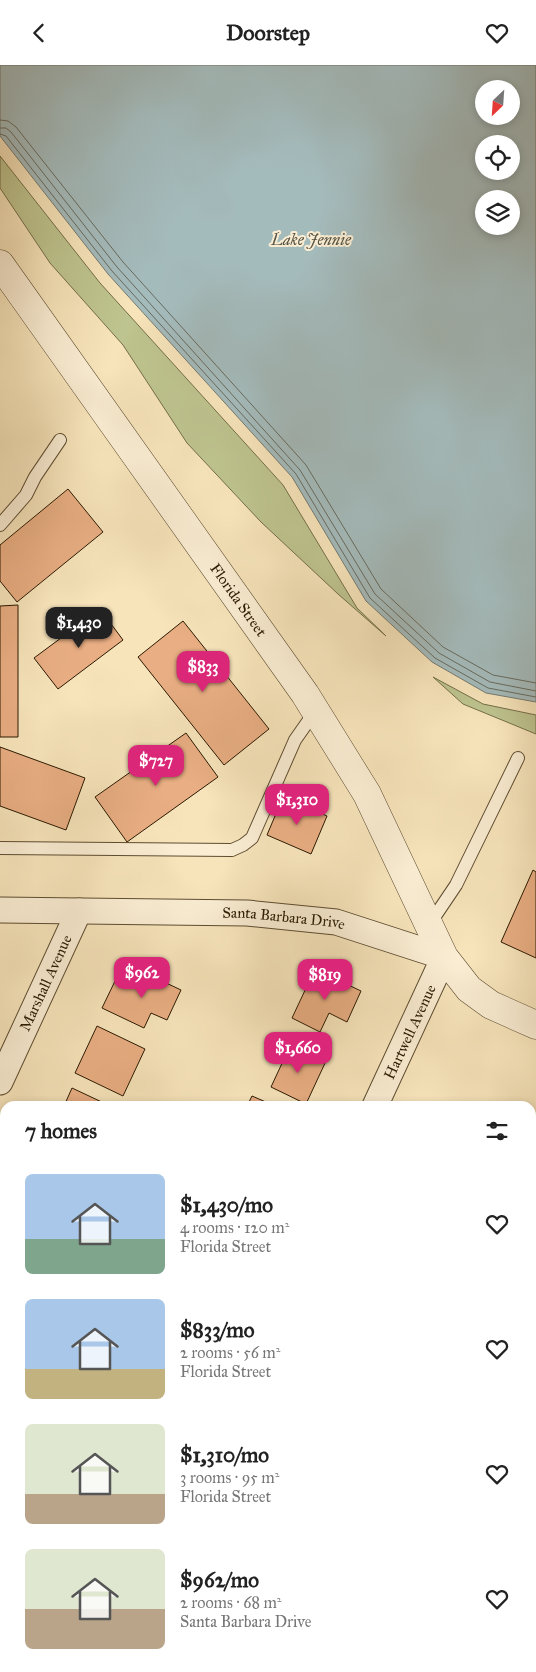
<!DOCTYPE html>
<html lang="en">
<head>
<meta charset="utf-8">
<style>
	body { margin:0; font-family:"IM FELL Great Primer",serif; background:#f6f6f6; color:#222; height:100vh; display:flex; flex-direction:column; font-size:19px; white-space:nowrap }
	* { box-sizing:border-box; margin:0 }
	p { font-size:16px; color:#767676 }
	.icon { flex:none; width:28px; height:28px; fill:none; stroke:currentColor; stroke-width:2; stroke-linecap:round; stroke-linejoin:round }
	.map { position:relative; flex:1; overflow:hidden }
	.side { position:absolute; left:0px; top:1036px; width:536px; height:571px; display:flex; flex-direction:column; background:#fff; border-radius:15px 15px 0 0; box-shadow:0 2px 8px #0003 }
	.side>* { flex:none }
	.needle { width:32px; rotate:205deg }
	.controls { position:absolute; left:475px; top:15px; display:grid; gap:10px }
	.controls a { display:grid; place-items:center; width:45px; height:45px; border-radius:50%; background:#fff; box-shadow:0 2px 8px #0003; font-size:25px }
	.price { position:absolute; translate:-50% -42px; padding:0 11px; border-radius:10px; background:#db2777; color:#fff; font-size:16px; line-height:32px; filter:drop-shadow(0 1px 2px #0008) }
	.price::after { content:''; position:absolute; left:50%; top:30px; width:15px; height:11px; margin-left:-8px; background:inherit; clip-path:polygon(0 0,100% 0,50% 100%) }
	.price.on { background:#222; color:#fff }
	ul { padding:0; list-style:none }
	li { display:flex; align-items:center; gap:15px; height:125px; padding:0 25px }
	li span { display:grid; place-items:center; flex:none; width:140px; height:100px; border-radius:8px; color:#555 }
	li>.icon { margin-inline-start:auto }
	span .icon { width:60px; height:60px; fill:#fffc; stroke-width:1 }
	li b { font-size:21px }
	h2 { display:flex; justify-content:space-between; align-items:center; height:60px; padding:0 25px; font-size:21px }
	header { display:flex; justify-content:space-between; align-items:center; height:65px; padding:0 25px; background:#fff; font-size:22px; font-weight:800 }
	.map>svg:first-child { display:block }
	.green { fill:#bec48f; stroke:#746e48 }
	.water { fill:#a4bbbc; stroke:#737a71; fill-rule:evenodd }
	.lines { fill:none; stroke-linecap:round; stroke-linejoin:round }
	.shore { stroke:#676a5e; stroke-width:1 }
	.building { fill:#e9ae83; stroke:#2a1901 }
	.service-casing { stroke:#5d4c30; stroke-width:14 }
	.minor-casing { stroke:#5d4c30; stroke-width:27 }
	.tertiary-casing { stroke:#5d4c30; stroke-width:29 }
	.service { stroke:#faedd3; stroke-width:12 }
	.minor { stroke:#faedd3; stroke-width:25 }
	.tertiary { stroke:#faedd3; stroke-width:28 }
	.labels { text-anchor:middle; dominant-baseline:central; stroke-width:4; stroke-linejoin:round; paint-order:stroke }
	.street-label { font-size:15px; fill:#2a1901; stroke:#faedd3 }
	.water-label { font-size:16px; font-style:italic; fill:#555242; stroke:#faedd3 }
</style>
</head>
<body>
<header><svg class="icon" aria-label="back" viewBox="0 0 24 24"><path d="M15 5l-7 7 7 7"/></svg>Doorstep<svg class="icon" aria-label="heart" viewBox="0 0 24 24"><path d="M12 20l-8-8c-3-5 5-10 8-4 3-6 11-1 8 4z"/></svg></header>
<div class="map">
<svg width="536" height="1607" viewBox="0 0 536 1607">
	<rect width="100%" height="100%" fill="#f7e4bb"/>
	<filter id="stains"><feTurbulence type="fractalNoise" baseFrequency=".004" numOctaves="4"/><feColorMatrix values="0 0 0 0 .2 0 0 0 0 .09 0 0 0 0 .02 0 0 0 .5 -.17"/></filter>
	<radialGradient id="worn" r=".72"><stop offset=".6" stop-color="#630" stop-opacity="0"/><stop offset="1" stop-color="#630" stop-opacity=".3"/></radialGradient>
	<!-- green -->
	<g class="green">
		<polygon points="0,91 100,218 283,420 357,543 386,571 338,529 261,457 187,378 123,280 50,198 0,123"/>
		<polygon points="433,612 483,639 536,650 536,669 463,639"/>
	</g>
	<!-- water -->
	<path class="water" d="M0 0H536V637L486 628 432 597 366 536 292 412 108 209 0 71ZM484 24H511V51H484ZM484 79H511V106H484ZM484 134H511V161H484Z"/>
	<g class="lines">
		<!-- shore -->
		<g class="shore">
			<polyline points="0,55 8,56 16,62 123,197 306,400 381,524 443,582 493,610 536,618"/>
			<polyline points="0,63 6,63 11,67 117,202 300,405 375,529 439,588 490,617 536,626"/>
			<polyline points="0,69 6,71 112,206 296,409 370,533 435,593 488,623 536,632"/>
		</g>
	</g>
	<!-- building -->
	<g class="building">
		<polygon points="68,424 103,467 17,537 0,516 0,480"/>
		<polygon points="18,540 18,672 0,672 0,541"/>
		<polygon points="100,544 123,575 58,624 34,593"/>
		<polygon points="183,556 269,664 224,700 138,592"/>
		<polygon points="186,668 218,712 127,777 95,732"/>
		<polygon points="0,682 85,713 66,765 0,741"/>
		<polygon points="283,732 327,751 311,789 267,770"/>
		<polygon points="533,805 536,807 536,893 501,877"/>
		<polygon points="315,904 361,926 347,957 329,948 320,967 292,953"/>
		<polygon points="141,906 181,925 167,955 151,948 144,963 102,943 116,914 133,922"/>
		<polygon points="97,961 145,984 123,1031 75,1008"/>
		<polygon points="291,979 326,996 306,1039 271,1022"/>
		<polygon points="72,1023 106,1039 105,1041 64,1041"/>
		<polygon points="252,1031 275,1041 247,1041"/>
		<polygon points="5,1167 5,1205 0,1203 0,1178"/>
		<polygon points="0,1221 5,1224 5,1276 0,1273"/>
		<polygon points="536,1276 536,1403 531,1401 531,1286"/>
		<polygon points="3,1600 5,1602 18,1607 0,1607"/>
		<polygon points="206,1602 263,1602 261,1607 216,1607"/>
		<polygon points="400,1602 447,1602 445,1607 410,1607"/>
	</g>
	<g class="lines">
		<defs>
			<g id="service">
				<polyline points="0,460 26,430 35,412 60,375"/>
				<polyline points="0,783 232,785 243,780 252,773 295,675 316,645"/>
				<polyline points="429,860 456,820 518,693"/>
			</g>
			<g id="minor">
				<path id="s1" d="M0 845 247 848 336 857 444 892 375 1041"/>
				<path id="s2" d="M0 1017 79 846"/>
				<polyline points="531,1140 536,1129"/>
				<polyline points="113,1607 115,1602"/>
			</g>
			<g id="tertiary">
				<path id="s3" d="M0 199 305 629 367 729 444 892 469 924 491 940 536 960"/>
				<polyline points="531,1564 536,1553"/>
				<polyline points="511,1607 513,1602"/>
			</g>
		</defs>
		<!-- service casing -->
		<use href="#service" class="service-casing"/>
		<!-- minor casing -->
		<use href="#minor" class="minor-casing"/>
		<!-- tertiary casing -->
		<use href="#tertiary" class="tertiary-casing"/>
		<!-- service -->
		<use href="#service" class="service"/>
		<!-- minor -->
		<use href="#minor" class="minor"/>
		<!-- tertiary -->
		<use href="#tertiary" class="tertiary"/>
	</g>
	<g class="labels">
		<!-- street labels -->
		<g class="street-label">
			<text stroke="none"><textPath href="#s3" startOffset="412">Florida Street</textPath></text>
			<text stroke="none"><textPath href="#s1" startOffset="284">Santa Barbara Drive</textPath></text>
			<text stroke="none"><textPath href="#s2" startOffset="109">Marshall Avenue</textPath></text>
			<text transform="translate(410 967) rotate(-65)">Hartwell Avenue</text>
		</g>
		<!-- water labels -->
		<g class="water-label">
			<text x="311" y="174">Lake Jennie</text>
		</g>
	</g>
	<rect width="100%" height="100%" filter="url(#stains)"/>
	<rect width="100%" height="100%" fill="url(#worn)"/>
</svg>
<div class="controls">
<a><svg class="needle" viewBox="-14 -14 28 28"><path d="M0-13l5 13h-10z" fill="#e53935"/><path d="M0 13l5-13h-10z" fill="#767676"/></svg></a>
<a><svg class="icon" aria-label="locate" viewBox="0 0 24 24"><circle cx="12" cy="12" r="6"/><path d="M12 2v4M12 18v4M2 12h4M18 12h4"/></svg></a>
<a><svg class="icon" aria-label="layers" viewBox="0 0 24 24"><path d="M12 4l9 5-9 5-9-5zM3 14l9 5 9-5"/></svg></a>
</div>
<b class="price on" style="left:79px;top:584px">$1,430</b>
<b class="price" style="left:203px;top:628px">$833</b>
<b class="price" style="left:156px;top:722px">$727</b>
<b class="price" style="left:297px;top:761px">$1,310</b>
<b class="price" style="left:142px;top:934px">$962</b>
<b class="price" style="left:325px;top:936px">$819</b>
<b class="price" style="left:298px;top:1009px">$1,660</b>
<section class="side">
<h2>7 homes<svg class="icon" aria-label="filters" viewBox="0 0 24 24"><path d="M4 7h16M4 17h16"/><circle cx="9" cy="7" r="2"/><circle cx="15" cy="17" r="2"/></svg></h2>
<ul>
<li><span style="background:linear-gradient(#a9c7e8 65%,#7fa58c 0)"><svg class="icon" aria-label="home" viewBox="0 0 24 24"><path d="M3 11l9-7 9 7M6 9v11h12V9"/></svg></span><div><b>$1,430/mo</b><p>4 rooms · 120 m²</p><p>Florida Street</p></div><svg class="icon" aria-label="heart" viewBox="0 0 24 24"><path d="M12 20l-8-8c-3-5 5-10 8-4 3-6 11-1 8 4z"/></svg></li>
<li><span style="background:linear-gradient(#a9c7e8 70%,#c2b280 0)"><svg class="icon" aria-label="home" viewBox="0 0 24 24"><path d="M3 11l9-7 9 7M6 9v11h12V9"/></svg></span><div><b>$833/mo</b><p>2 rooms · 56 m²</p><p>Florida Street</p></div><svg class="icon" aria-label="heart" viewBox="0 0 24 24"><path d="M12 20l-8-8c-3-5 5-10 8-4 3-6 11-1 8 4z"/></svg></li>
<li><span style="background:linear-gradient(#dfe7d0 70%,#b9a48a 0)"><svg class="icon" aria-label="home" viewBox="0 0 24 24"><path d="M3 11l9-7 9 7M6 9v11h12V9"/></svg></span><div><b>$1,310/mo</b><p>3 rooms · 95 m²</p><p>Florida Street</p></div><svg class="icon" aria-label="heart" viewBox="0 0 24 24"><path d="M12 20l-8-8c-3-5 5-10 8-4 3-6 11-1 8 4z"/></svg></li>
<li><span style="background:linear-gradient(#dfe7d0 60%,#b9a48a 0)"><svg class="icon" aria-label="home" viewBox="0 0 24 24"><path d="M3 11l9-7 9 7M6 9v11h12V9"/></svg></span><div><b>$962/mo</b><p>2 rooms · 68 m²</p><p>Santa Barbara Drive</p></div><svg class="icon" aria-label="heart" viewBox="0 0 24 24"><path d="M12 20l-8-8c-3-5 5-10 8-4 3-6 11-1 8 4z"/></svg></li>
</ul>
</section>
</div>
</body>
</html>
